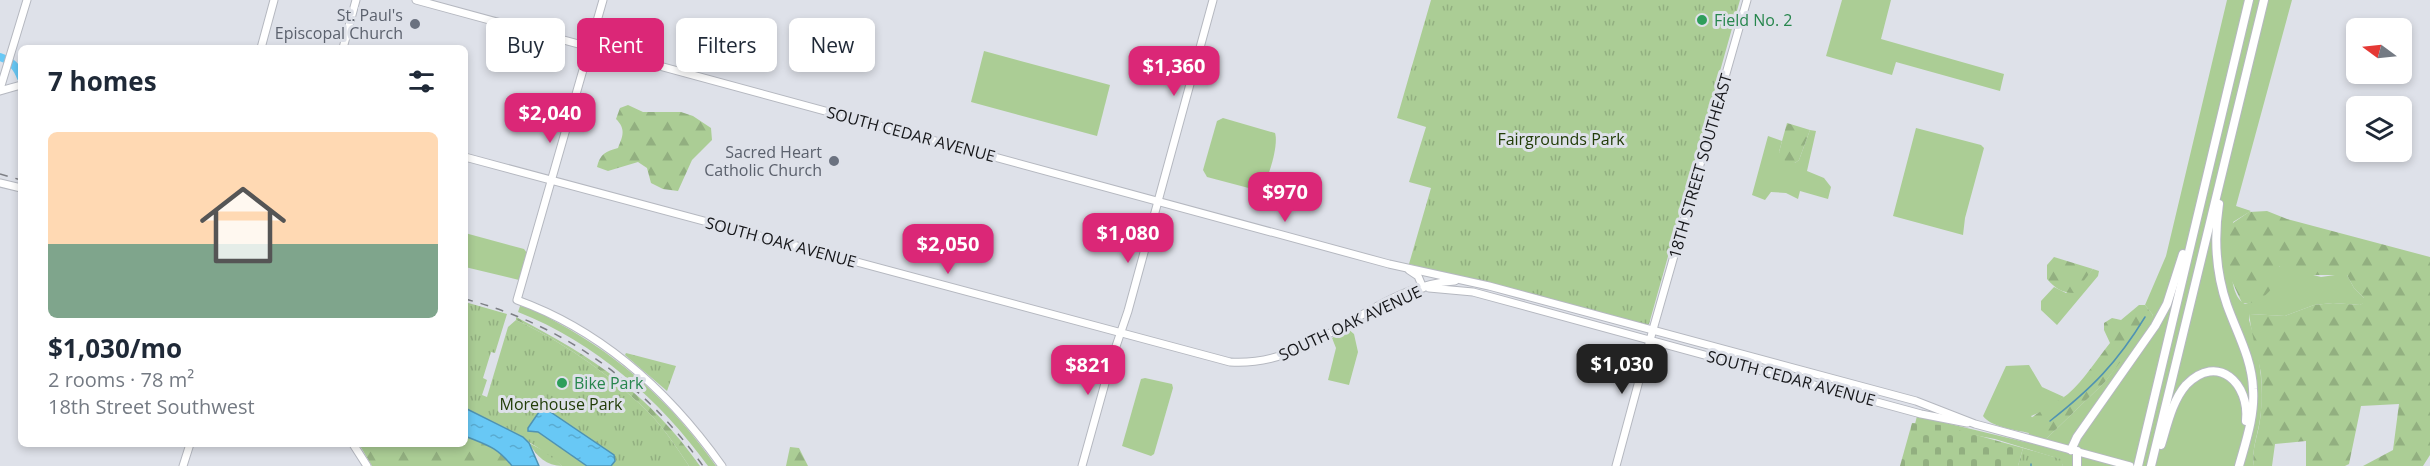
<!DOCTYPE html>
<html lang="en">
<head>
<meta charset="utf-8">
<style>
	body { margin:0; font-family:"Open Sans",sans-serif; background:#f6f6f7; color:#1f2937; height:100vh; display:flex; flex-direction:column; font-size:22px; white-space:nowrap }
	* { box-sizing:border-box; margin:0 }
	p { font-size:20px; color:#747a83 }
	.icon { flex:none; width:33px; height:33px; fill:none; stroke:currentColor; stroke-width:2; stroke-linecap:round; stroke-linejoin:round }
	.map { position:relative; flex:1; overflow:hidden }
	.panel { position:absolute; left:18px; top:45px; width:450px; height:402px; display:flex; flex-direction:column; background:#fff; border-radius:9px; box-shadow:0 3px 9px #0003 }
	.panel>* { flex:none }
	.hud { position:absolute; left:486px; top:18px; width:570px; height:54px; display:flex; gap:12px }
	.needle { width:39px; rotate:285deg }
	.controls { position:absolute; left:2346px; top:18px; display:grid; gap:12px }
	.controls a { display:grid; place-items:center; width:66px; height:66px; border-radius:9px; background:#fff; box-shadow:0 3px 9px #0003; font-size:30px }
	.price { position:absolute; translate:-50% -51px; padding:0 14px; border-radius:12px; background:#db2777; color:#fff; font-size:20px; line-height:39px; filter:drop-shadow(0 2px 3px #0008) }
	.price::after { content:''; position:absolute; left:50%; top:36px; width:18px; height:14px; margin-left:-9px; background:inherit; clip-path:polygon(0 0,100% 0,50% 100%) }
	.price.current { background:#222; color:#fff }
	ul { padding:0; list-style:none }
	li { display:grid; align-content:center; gap:12px; height:318px; padding:0 30px }
	li+li { border-top:2px solid #e0e1e3 }
	li span { display:grid; place-items:center; height:186px; border-radius:9px; color:#555 }
	li>.icon { margin-inline-start:auto }
	span .icon { width:108px; height:108px; fill:#fffc; stroke-width:1 }
	li b { font-size:26px }
	h2 { display:flex; justify-content:space-between; align-items:center; height:72px; padding:0 30px; font-size:26px }
	.pill { padding:0 21px; border-radius:9px; background:#fff; box-shadow:0 3px 9px #0003; font-size:21px; line-height:54px }
	.pill.current { background:#db2777; color:#fff }
	.map>svg:first-child { display:block }
	.green { fill:#abcd95 }
	.forest { fill:url(#forest-firs) }
	.cemetery { fill:url(#cemetery-stones) }
	.park { fill:url(#park-tufts) }
	.water { fill:url(#water-ripples); stroke:#4f93b3; stroke-width:1.5 }
	.lines { fill:none; stroke-linecap:round; stroke-linejoin:round }
	.stream { stroke:#4f93b3; stroke-width:1.5 }
	.river { stroke:#68c8f5; stroke-width:8 }
	.secondary-casing { stroke:#b5b8c0; stroke-width:9 }
	.highway-casing { stroke:#b5b8c0; stroke-width:10 }
	.secondary { stroke:#fff; stroke-width:7 }
	.highway { stroke:#fff; stroke-width:8 }
	.rail { stroke:#7d7f85; stroke-width:1.5; stroke-dasharray:8 8; stroke-linecap:butt }
	.leisure-dot { fill:#2e9e5b; stroke:#dee1e9; stroke-width:2 }
	.worship-dot { fill:#6b7280; stroke:#dee1e9; stroke-width:2 }
	.labels { text-anchor:middle; dominant-baseline:central; stroke-width:6; stroke-linejoin:round; paint-order:stroke }
	.worship-label { font-size:16px; fill:#5b616d; stroke:#dee1e9; text-anchor:end }
	.leisure-label { font-size:16px; fill:#27864d; stroke:#dee1e9; text-anchor:start }
	.street-label { font-size:16px; fill:#151619; stroke:#dee1e9 }
	.park-label { font-size:16px; fill:#223d08; stroke:#dee1e9 }
</style>
</head>
<body>
<div class="map">
<svg width="2430" height="466" viewBox="0 0 2430 466">
	<defs>
		<pattern id="forest-firs" width="22" height="20" patternUnits="userSpaceOnUse" patternTransform="scale(1.5)"><rect width="22" height="20" fill="#abcd95"/><path d="M5 1l3.5 6h-7zM16 11l3.5 6h-7z" fill="#92af80"/></pattern>
		<pattern id="cemetery-stones" width="16" height="16" patternUnits="userSpaceOnUse" patternTransform="scale(1.5)"><rect width="16" height="16" fill="#abcd95"/><path d="M2 7V4a2 2 0 0 1 4 0v3zM10 15v-3a2 2 0 0 1 4 0v3z" fill="#92af80"/></pattern>
		<pattern id="park-tufts" width="24" height="20" patternUnits="userSpaceOnUse" patternTransform="scale(1.5)"><rect width="24" height="20" fill="#abcd95"/><path d="M3 7l-1-3M5 7V3M7 7l1-3M15 17l-1-3M17 17v-4M19 17l1-3" fill="none" stroke="#92af80"/></pattern>
		<pattern id="water-ripples" width="26" height="14" patternUnits="userSpaceOnUse" patternTransform="scale(1.5)"><rect width="26" height="14" fill="#68c8f5"/><path d="M2 4q2-2 4 0t4 0M15 11q2-2 4 0t4 0" fill="none" stroke="#59abd1"/></pattern>
	</defs>
	<rect width="100%" height="100%" fill="#dee1e9"/>
	<!-- green -->
	<g class="green">
		<polygon points="1842,0 1891,0 1881,39 2004,74 2000,91 1896,62 1892,75 1826,56"/>
		<path d="M2227 0H2292L2236 206 2251 211 2233 222C2232 242 2225 294 2245 304 2267 298 2275 288 2278 266L2321 277 2342 274 2347 275 2354 288 2364 298V303L2360 305 2333 303 2314 305 2285 316 2250 314 2249 320C2259 352 2265 386 2260 419 2258 434 2251 451 2254 466H2063L2060 459 1995 439 1915 424 1917 416 2025 442 2029 433C2016 430 1991 427 1983 416L2006 366 2029 365 2042 387 2064 397 2046 410 2031 416 2047 438 2105 382 2153 315 2145 305 2166 256Z"/>
		<polygon points="984,51 1110,85 1097,136 971,102"/>
		<path d="M1223 118 1275 133C1279 145 1268 181 1260 191L1207 177 1203 170 1217 121Z"/>
		<polygon points="1916,128 1981,145 1984,148 1965,218 1963,235 1893,216"/>
		<polygon points="1810,130 1816,131 1807,171 1824,178 1831,187 1828,199 1800,191 1798,199 1786,193 1771,192 1765,200 1752,195 1768,136 1782,141 1779,152 1795,163 1799,160"/>
		<polygon points="465,233 524,249 527,253 519,280 465,267"/>
		<polygon points="2093,269 2099,271 2098,276 2057,325 2041,310 2041,301 2054,287 2066,293 2086,277"/>
		<path d="M520 306C533 307 547 317 558 323 624 359 672 404 716 466H708C660 400 595 342 518 312Z"/>
		<polygon points="1348,329 1354,334 1358,352 1349,385 1328,380 1336,348 1332,338"/>
		<polygon points="1145,378 1172,384 1173,388 1154,454 1151,456 1122,446 1141,379"/>
	</g>
	<!-- forest -->
	<g class="forest">
		<path d="M628 105 643 112H681L693 116 711 128 712 140 692 160 678 191 663 189 651 183 647 168 638 162 608 171 597 167C600 154 606 151 618 148 623 136 626 129 616 119L620 108Z"/>
		<polygon points="1787,123 1810,130 1799,160 1795,163 1785,161 1779,152"/>
		<path d="M2267 211 2287 219 2430 257V455L2423 466H2363L2393 450 2399 404 2361 406 2349 464 2345 466H2306V441L2275 444 2272 466H2254C2251 451 2258 435 2260 420 2262 405 2262 388 2261 373 2259 361 2248 320 2250 314L2285 316 2314 305 2333 303 2360 305 2363 303 2364 298 2354 288 2347 275H2300L2286 272 2279 266C2278 270 2278 277 2276 281 2270 294 2257 305 2242 303L2230 277V225L2249 212Z"/>
		<path d="M2054 257 2093 269 2074 293C2062 293 2055 288 2047 279V265Z"/>
		<path d="M2139 305H2145L2153 315 2148 325 2105 382 2047 438 2029 433 2027 423C2033 413 2057 403 2068 394 2084 380 2097 359 2110 343L2104 330V323L2112 318 2121 320Z"/>
		<path d="M516 317C593 357 649 394 700 466H689C675 445 660 422 641 405 605 371 561 341 516 320Z"/>
		<path d="M465 436C487 445 497 447 512 466H372L359 444H465Z"/>
		<path d="M529 443 548 453 562 466C547 466 536 456 529 443Z"/>
		<polygon points="790,447 799,448 808,466 786,466"/>
	</g>
	<!-- cemetery -->
	<polygon class="cemetery" points="1912,423 1940,425 2023,448 2018,466 1900,466"/>
	<!-- park -->
	<g class="park">
		<polygon points="1431,0 1740,0 1649,324 1645,326 1409,264 1431,188 1409,182 1426,127 1397,118"/>
		<path d="M465 302 507 314 495 353 491 352 483 378 487 380 482 395 487 397 508 327 516 320C561 341 605 371 641 405 660 422 675 445 689 466H562C534 441 499 426 465 408Z"/>
		<polygon points="626,353 676,366 667,391 625,355"/>
		<polygon points="2023,448 2061,459 2063,466 2018,466"/>
	</g>
	<!-- water -->
	<g class="water">
		<path d="M465 408 523 437 529 443 539 466H512C497 447 487 445 465 436Z"/>
		<polygon points="541,409 546,409 614,455 615,461 611,466 587,466 538,432 528,431 528,428"/>
	</g>
	<g class="lines">
		<!-- stream -->
		<g class="stream">
			<path d="M2050 421C2092 388 2117 363 2145 317"/>
			<polyline points="2031,466 2031,464"/>
		</g>
		<!-- river -->
		<path class="river" d="M0 57C12 61 17 67 21 78"/>
		<defs>
			<g id="secondary">
				<polyline points="416,0 1389,264 1489,286 1916,401 1975,424 2130,466"/>
				<path d="M603 0 517 300C603 331 670 393 722 466"/>
				<polyline points="261,48 274,0"/>
				<polyline points="343,48 356,0"/>
				<polyline points="0,89 27,0"/>
				<polyline points="0,91 21,85"/>
				<path d="M465 157 1230 362C1317 368 1374 284 1455 281"/>
				<polyline points="0,183 21,188"/>
				<polyline points="1409,270 1418,276 1423,288"/>
				<polyline points="1429,288 1473,292 1921,414 1967,423"/>
				<polyline points="353,444 367,466"/>
				<polyline points="183,466 190,444"/>
				<polyline points="1082,466 1112,358 1128,311 1213,0"/>
				<polyline points="1616,466 1650,340 1747,0"/>
			</g>
			<g id="highway">
				<path d="M2219 204C2214 237 2216 273 2227 305 2237 333 2252 359 2253 389 2255 415 2246 441 2239 466"/>
				<path d="M2161 445C2167 426 2172 401 2186 385 2218 352 2250 384 2246 421"/>
				<polyline points="2071,450 2077,437 2155,326 2167,304 2183,254"/>
				<polyline points="2077,466 2077,451"/>
				<polyline points="2138,466 2249,0"/>
				<polyline points="2151,466 2264,0"/>
			</g>
		</defs>
		<!-- secondary casing -->
		<use href="#secondary" class="secondary-casing"/>
		<!-- highway casing -->
		<use href="#highway" class="highway-casing"/>
		<!-- secondary -->
		<use href="#secondary" class="secondary"/>
		<!-- highway -->
		<use href="#highway" class="highway"/>
		<!-- rail -->
		<g class="rail">
			<polyline points="0,174 21,180"/>
			<path d="M465 299C564 325 644 383 703 466"/>
		</g>
	</g>
	<!-- markers -->
	<g class="leisure-dot">
		<circle cx="1702" cy="20" r="6"/>
		<circle cx="562" cy="383" r="6"/>
	</g>
	<g class="worship-dot">
		<circle cx="415" cy="24" r="6"/>
		<circle cx="834" cy="161" r="6"/>
	</g>
	<g class="labels">
		<!-- worship labels -->
		<g class="worship-label">
			<text x="403" y="15">St. Paul's<tspan x="403" dy="18">Episcopal Church</tspan></text>
			<text x="822" y="152">Sacred Heart<tspan x="822" dy="18">Catholic Church</tspan></text>
		</g>
		<!-- leisure labels -->
		<g class="leisure-label">
			<text x="1714" y="20">Field No. 2</text>
			<text x="574" y="383">Bike Park</text>
		</g>
		<!-- street labels -->
		<g class="street-label">
			<text transform="translate(911 134) rotate(15)">SOUTH CEDAR AVENUE</text>
			<text transform="translate(1700 166) rotate(-74)">18TH STREET SOUTHEAST</text>
			<text transform="translate(781 242) rotate(15)">SOUTH OAK AVENUE</text>
			<text transform="translate(1350 323) rotate(-25)">SOUTH OAK AVENUE</text>
			<text transform="translate(1791 378) rotate(15)">SOUTH CEDAR AVENUE</text>
		</g>
		<!-- park labels -->
		<g class="park-label">
			<text x="1561" y="139">Fairgrounds Park</text>
			<text x="561" y="404">Morehouse Park</text>
		</g>
	</g>
</svg>
<div class="controls">
<a><svg class="needle" viewBox="-14 -14 28 28"><path d="M0-13l5 13h-10z" fill="#e53935"/><path d="M0 13l5-13h-10z" fill="#747a83"/></svg></a>
<a><svg class="icon" aria-label="layers" viewBox="0 0 24 24"><path d="M12 4l9 5-9 5-9-5zM3 14l9 5 9-5"/></svg></a>
</div>
<b class="price" style="left:1174px;top:97px">$1,360</b>
<b class="price" style="left:550px;top:144px">$2,040</b>
<b class="price" style="left:1285px;top:223px">$970</b>
<b class="price" style="left:1128px;top:264px">$1,080</b>
<b class="price" style="left:948px;top:275px">$2,050</b>
<b class="price current" style="left:1622px;top:395px">$1,030</b>
<b class="price" style="left:1088px;top:396px">$821</b>
<div class="hud">
<a class="pill">Buy</a>
<a class="pill current">Rent</a>
<a class="pill">Filters</a>
<a class="pill">New</a>
</div>
<section class="panel">
<h2>7 homes<svg class="icon" aria-label="filters" viewBox="0 0 24 24"><path d="M4 7h16M4 17h16"/><circle cx="9" cy="7" r="2"/><circle cx="15" cy="17" r="2"/></svg></h2>
<ul>
<li><span style="background:linear-gradient(#ffd9b3 60%,#7fa58c 0)"><svg class="icon" aria-label="home" viewBox="0 0 24 24"><path d="M3 11l9-7 9 7M6 9v11h12V9"/></svg></span><div><b>$1,030/mo</b><p>2 rooms · 78 m²</p><p>18th Street Southwest</p></div></li>
</ul>
</section>
</div>
</body>
</html>
